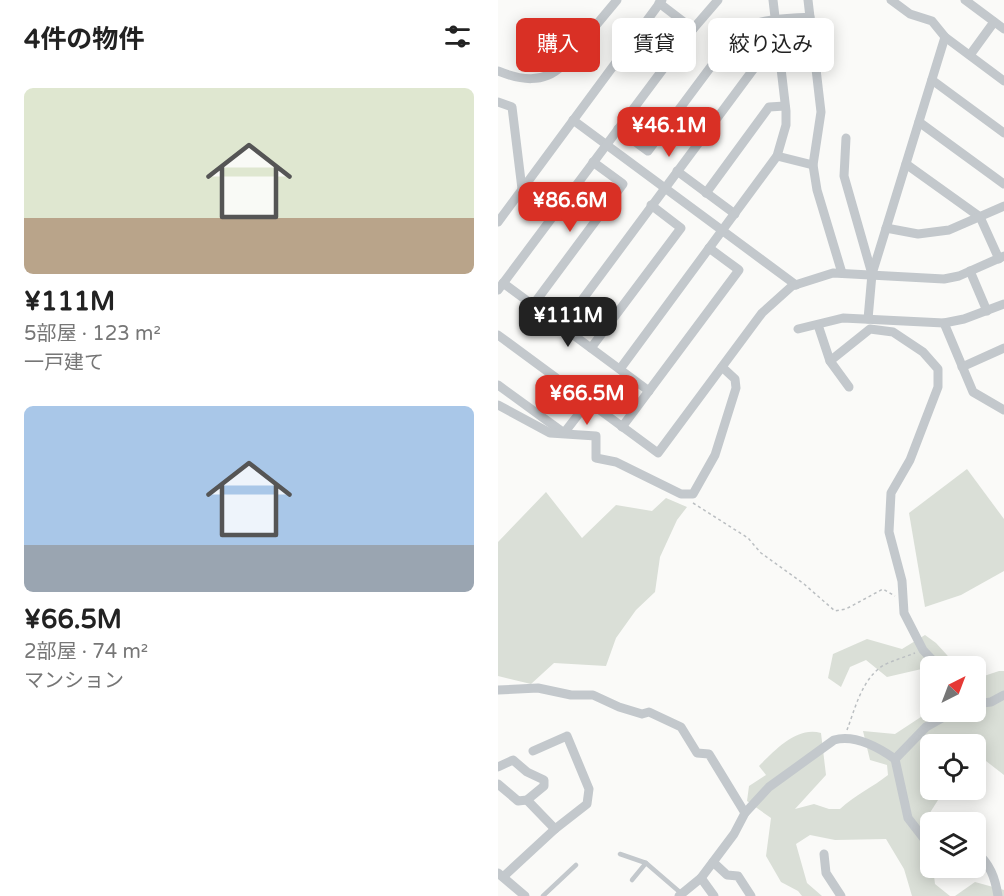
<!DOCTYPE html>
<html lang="ja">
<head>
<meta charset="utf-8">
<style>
	body { margin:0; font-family:"Varela Round","Noto Sans JP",sans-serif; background:#f2f2f2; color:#222; height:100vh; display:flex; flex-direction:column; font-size:22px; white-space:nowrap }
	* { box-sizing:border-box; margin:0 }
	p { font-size:20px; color:#767676 }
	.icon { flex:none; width:33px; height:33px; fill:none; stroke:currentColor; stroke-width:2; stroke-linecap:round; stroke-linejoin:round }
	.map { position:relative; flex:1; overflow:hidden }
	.panel { display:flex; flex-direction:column; background:#fff; width:498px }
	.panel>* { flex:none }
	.banner { position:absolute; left:18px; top:18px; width:398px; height:54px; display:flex; gap:12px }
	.needle { width:39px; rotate:42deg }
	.tools { position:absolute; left:422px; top:656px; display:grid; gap:12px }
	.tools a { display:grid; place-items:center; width:66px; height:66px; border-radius:9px; background:#fff; box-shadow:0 3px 15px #0003; font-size:30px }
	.price { position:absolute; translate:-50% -51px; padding:0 14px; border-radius:12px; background:#d93025; color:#fff; font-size:20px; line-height:39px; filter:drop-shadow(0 2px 3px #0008) }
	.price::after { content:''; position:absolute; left:50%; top:36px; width:18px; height:14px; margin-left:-9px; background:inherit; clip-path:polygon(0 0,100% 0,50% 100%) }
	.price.selected { background:#222; color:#fff }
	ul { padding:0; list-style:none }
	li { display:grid; align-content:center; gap:12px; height:318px; padding:0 24px }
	li span { display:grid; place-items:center; height:186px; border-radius:9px; color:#555 }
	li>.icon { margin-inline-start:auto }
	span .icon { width:108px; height:108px; fill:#fffc; stroke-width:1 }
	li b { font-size:26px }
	h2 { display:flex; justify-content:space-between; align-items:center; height:72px; padding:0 24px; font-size:26px }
	.pill { padding:0 21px; border-radius:9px; background:#fff; box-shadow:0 3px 15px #0003; font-size:21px; line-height:54px }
	.pill.selected { background:#d93025; color:#fff }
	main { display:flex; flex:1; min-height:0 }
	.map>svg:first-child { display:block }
	.green { fill:#dadfd7 }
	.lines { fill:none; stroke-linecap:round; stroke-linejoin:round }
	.path { stroke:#bbbfc2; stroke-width:1.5; stroke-dasharray:3 3; stroke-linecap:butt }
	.lane { stroke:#c3c8cc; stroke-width:4.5 }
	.street { stroke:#c3c8cc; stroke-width:9 }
</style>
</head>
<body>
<main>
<section class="panel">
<h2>4件の物件<svg class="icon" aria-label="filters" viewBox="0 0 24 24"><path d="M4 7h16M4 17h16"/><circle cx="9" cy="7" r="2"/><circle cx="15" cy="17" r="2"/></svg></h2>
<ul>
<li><span style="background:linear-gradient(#dfe7d0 70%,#b9a48a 0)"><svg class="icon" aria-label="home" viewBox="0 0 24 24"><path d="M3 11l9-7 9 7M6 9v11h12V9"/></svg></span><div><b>¥111M</b><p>5部屋 · 123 m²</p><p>一戸建て</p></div></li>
<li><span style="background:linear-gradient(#a9c7e8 75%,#9aa5b1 0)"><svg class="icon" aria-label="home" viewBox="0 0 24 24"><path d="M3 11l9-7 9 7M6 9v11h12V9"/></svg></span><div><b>¥66.5M</b><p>2部屋 · 74 m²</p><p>マンション</p></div></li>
</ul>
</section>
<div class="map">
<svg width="506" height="896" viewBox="0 0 506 896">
	<rect width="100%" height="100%" fill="#fafaf8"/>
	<!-- green -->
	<g class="green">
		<polygon points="469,469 506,519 506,571 463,595 427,607 411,513"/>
		<polygon points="48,492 84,538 118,505 154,511 168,498 189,507 179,520 162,557 157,592 138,610 118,638 108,666 56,663 33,684 0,676 0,542"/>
		<polygon points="427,635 438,643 459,666 432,666 432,670 428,668 389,677 368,660 352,667 343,687 330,678 335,654 369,639 404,649"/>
		<path d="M501 671H506V775L488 761 477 759V744H432V789H447L428 819 432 867H435L437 884 452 896H414L406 869 388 839 337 840 312 835 298 844 309 883 324 896H304L300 891 283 882 268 856 273 818 249 801 251 786 268 775 261 766C277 750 299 726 323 733L328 775 297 809 316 804 331 809H342C357 795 375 787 390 775L389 765 372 760 365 731 397 734 432 711H477V675L486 676Z"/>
		<polygon points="477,882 506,890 506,896 457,896"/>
	</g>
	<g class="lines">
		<!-- path -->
		<g class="path">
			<polyline points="195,503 250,538 263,553 306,584 337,611 348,609 385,589 397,596"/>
			<path d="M349 730C357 709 364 678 386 665 396 660 407 657 417 653"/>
		</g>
		<!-- lane -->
		<g class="lane">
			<polyline points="122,854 148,863 184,894"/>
			<polyline points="134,880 148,863"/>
			<polyline points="45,896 78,865"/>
		</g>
		<!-- street -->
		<g class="street">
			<polyline points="310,0 323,112 315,165 319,190 344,273"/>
			<polyline points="393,0 412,14 434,21 447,37 506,81"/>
			<polyline points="467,0 506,29"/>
			<polyline points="161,3 195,29"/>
			<polyline points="472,55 496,22"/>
			<path d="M0 71C22 80 45 84 64 66L119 0"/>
			<polyline points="434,80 506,133"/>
			<polyline points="0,102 14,107 24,189"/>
			<polyline points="75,120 298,285"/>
			<polyline points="421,122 506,184"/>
			<path d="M120 129 150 151 238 33C258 18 288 19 312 17"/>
			<polyline points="348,138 346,176 374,274"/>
			<polyline points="279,156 315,165"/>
			<polyline points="408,164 482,217 501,259"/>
			<polyline points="179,171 237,214"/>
			<polyline points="208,193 271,107 287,106"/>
			<polyline points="0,222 164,0"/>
			<polyline points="388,228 420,234 451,230 506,206"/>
			<polyline points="472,271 489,311"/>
			<polyline points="5,283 151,391"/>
			<polyline points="0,290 195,29 220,0"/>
			<polyline points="35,305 125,184 95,162"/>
			<polyline points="370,319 374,274 447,37"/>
			<polyline points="446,323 475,392 506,410"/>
			<polyline points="320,325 332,361 351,387"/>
			<polyline points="64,327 263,59 317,54"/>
			<polyline points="300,329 345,318 446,323 466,319 506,304"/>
			<polyline points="0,335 160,453 264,313 294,286 335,273 446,279 461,276 506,256"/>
			<polyline points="93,348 183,228 153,205"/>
			<polyline points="332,361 372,329 395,332 425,352 440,369 440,387 412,460 393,493 391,532 404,581 406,613 425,650 440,666"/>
			<polyline points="464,367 506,348"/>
			<polyline points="122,369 279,156 288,125 288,111 275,0"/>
			<polyline points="0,385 66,433"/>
			<polyline points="0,405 52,433 98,436 98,458 118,462 183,494 195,494 217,455 238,388 237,379 224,367"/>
			<polyline points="124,427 241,270 211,248"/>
			<polyline points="66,433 90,402"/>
			<polyline points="0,690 40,688 73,695 95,695 121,707 144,714 151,712 183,727 199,753 211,754 247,813"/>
			<polyline points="477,704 493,702 506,695"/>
			<polyline points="397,759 410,818 427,840 432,841"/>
			<polyline points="0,767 15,760 29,772 46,780 46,786 29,800 20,801 0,784"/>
			<polyline points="29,800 57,829"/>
			<path d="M477 851C492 864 497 877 500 896"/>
			<polyline points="326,854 328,873 343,896"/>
			<polyline points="215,862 229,875 240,876 253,896"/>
			<polyline points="0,873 27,896"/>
			<polyline points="5,877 57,829 89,804 91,789 69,736 35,751"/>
			<polyline points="203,878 216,896"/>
			<path d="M181 896 203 878 236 834 247 813 271 787 336 740C357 734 380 747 397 759L428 727 456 711"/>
		</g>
	</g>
</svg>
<div class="tools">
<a><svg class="needle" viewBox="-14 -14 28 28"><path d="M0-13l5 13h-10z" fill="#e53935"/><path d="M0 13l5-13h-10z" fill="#767676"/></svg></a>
<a><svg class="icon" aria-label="locate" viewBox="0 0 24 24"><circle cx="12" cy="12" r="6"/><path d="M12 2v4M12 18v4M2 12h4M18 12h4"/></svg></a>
<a><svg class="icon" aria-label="layers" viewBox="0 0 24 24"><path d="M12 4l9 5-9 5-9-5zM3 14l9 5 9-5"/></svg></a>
</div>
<b class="price" style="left:171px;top:158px">¥46.1M</b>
<b class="price" style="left:72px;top:233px">¥86.6M</b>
<b class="price selected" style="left:70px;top:348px">¥111M</b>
<b class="price" style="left:89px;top:426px">¥66.5M</b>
<div class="banner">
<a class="pill selected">購入</a>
<a class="pill">賃貸</a>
<a class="pill">絞り込み</a>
</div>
</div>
</main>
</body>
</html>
